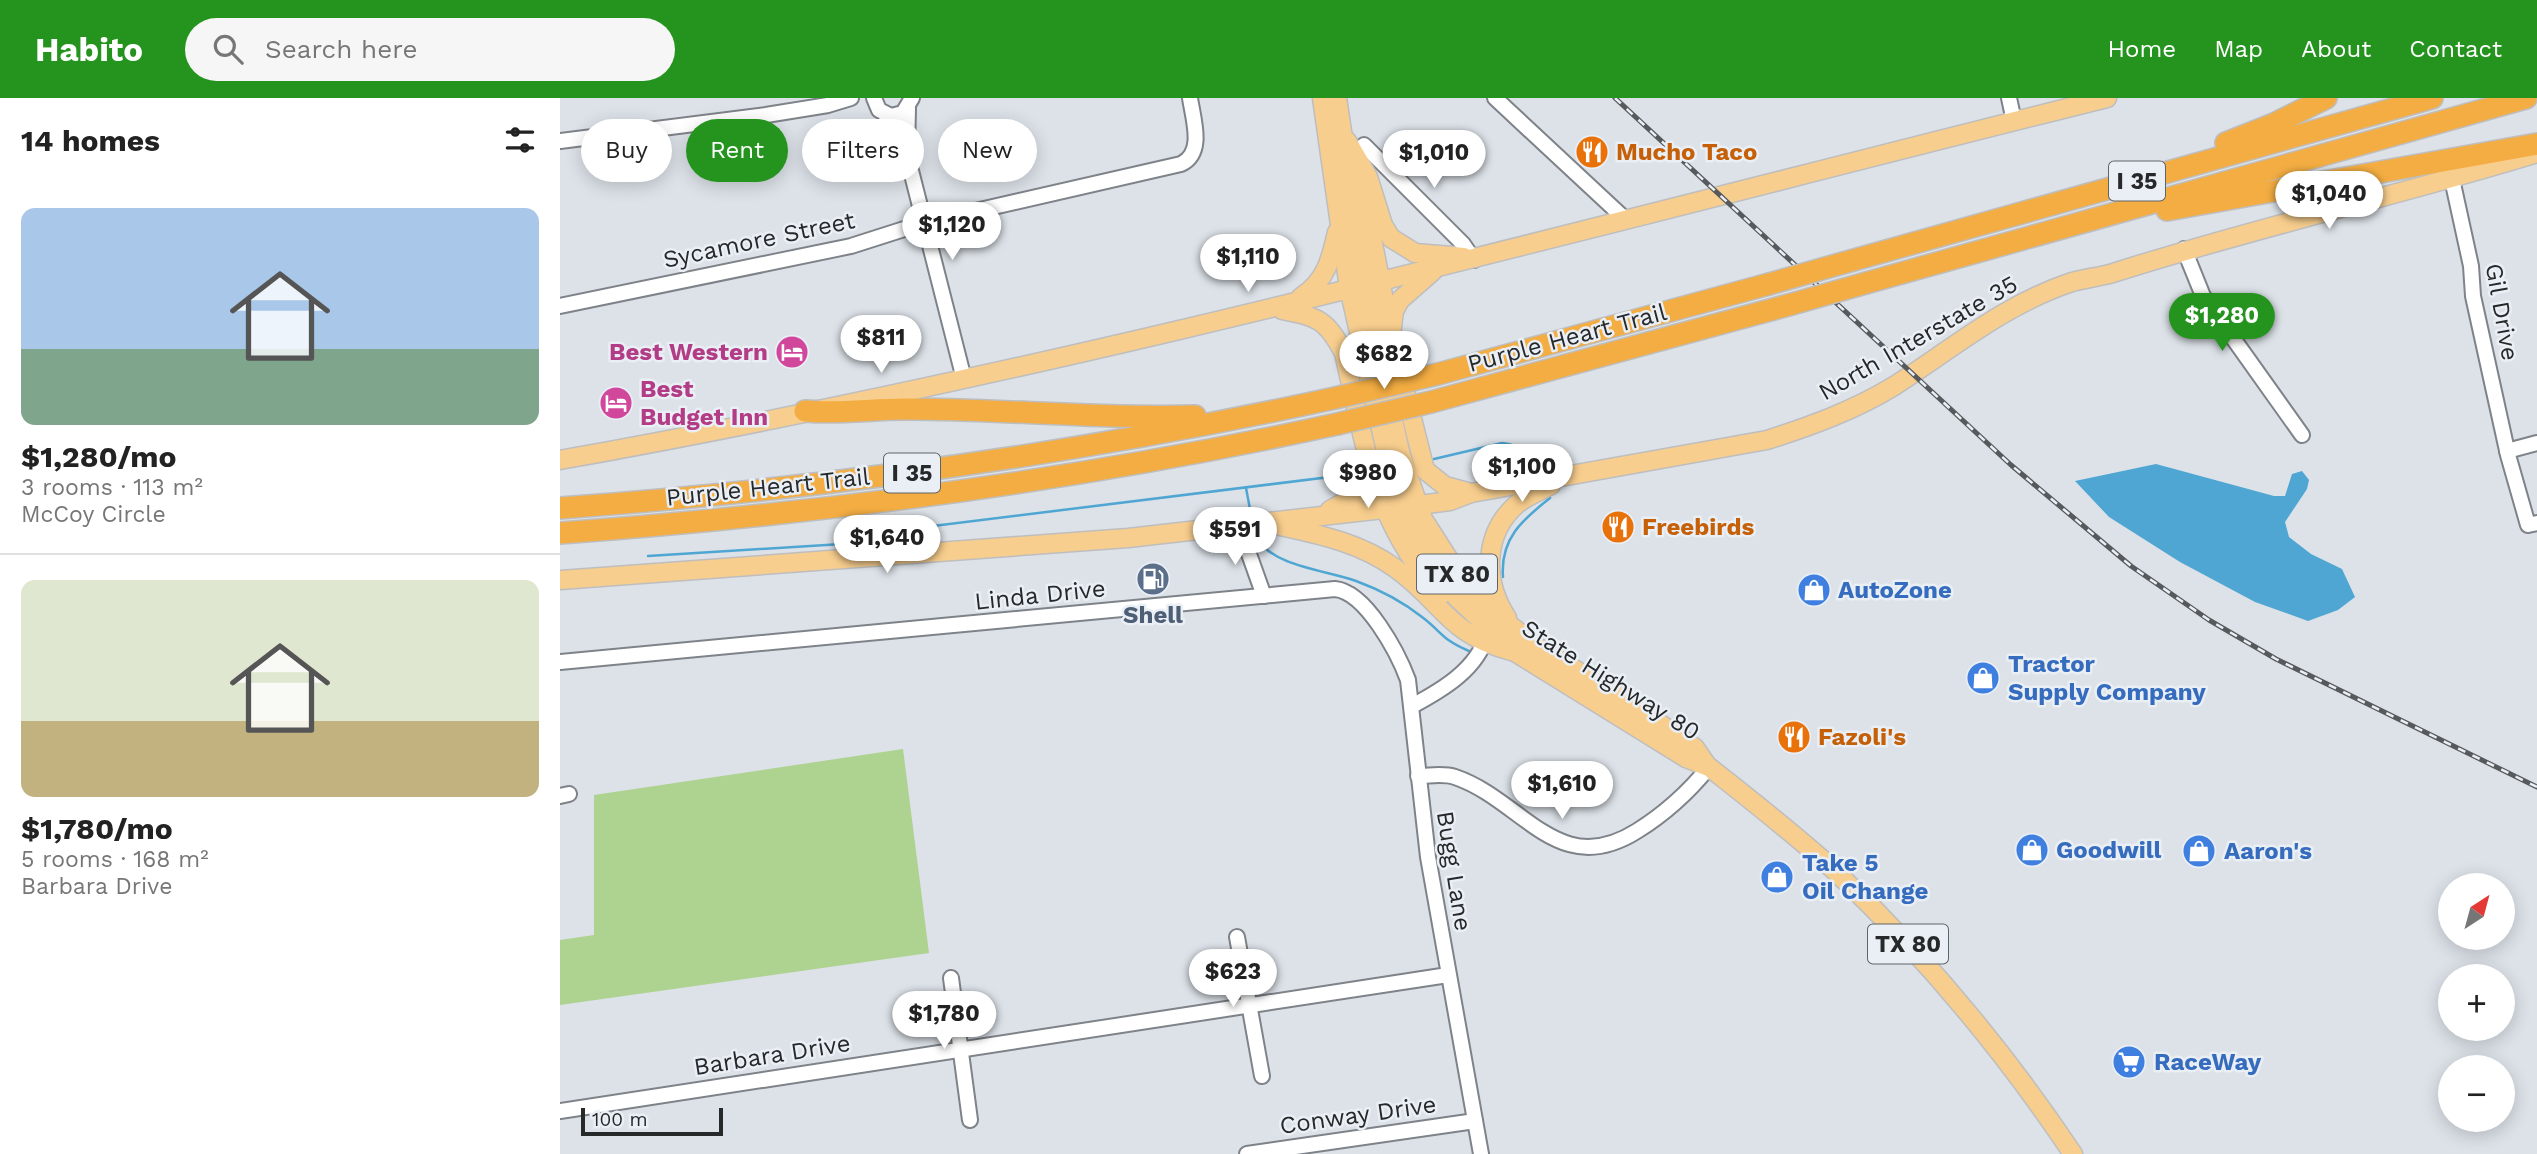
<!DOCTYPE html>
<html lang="en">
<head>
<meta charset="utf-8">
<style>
	body { margin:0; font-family:"Work Sans",sans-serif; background:#f6f6f6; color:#222; height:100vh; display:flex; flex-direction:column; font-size:26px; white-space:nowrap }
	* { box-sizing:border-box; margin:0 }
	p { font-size:23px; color:#767676 }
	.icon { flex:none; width:38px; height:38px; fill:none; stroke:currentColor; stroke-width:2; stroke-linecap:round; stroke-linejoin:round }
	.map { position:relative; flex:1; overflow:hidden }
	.panel { display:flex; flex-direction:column; background:#fff; width:560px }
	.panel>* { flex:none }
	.top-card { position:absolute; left:21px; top:21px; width:665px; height:63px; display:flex; gap:14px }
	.needle { width:46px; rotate:36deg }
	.fabs { position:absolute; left:1878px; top:775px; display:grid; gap:14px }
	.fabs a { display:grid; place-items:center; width:77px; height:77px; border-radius:50%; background:#fff; box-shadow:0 4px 18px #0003; font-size:35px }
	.scale { position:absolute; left:21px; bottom:18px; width:142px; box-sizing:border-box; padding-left:7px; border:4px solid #26282a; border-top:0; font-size:19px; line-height:24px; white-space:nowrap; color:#26282a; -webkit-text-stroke:5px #eaeff5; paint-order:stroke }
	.price { position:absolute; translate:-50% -60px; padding:0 16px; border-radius:24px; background:#fff; color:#222; font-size:23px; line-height:46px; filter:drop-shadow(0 2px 4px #0008) }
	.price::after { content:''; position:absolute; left:50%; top:42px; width:21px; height:16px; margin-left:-10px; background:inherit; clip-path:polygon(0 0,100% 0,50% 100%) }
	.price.selected { background:#25941f; color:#fff }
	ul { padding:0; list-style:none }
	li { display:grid; align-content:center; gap:14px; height:371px; padding:0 21px }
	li+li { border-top:2px solid #e0e0e0 }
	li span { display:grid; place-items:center; height:217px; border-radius:14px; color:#555 }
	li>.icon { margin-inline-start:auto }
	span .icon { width:126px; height:126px; fill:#fffc; stroke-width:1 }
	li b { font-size:30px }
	h2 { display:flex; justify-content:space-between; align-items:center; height:84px; padding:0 21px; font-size:30px }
	.pill { padding:0 24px; border-radius:32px; background:#fff; box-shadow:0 4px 18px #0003; font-size:24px; line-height:63px }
	.pill.selected { background:#25941f; color:#fff }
	header { display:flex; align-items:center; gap:42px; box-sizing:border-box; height:98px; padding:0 35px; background:#25941f; color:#fff }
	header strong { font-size:33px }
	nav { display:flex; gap:38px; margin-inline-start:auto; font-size:24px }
	.search { width:490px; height:63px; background:#f6f6f6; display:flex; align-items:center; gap:18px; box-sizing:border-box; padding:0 24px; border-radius:38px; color:#767676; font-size:26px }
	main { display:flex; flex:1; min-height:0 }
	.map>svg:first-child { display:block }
	.grass { fill:#aed290 }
	.water { fill:#4fa6d3 }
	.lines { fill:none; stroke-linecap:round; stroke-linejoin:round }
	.stream { stroke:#4fa6d3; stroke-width:2.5 }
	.minor-casing { stroke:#7e8389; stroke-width:18 }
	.major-casing { stroke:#bebebf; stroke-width:21 }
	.highway-casing { stroke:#bebebf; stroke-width:24 }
	.minor { stroke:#fff; stroke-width:14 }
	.major { stroke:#f8ce8e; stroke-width:18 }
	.highway { stroke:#f3ad42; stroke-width:21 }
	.rail-casing { stroke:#575a5d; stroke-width:5 }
	.rail { stroke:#eaeff5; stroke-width:2.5; stroke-dasharray:8; stroke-linecap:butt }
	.highway-bridge-casing { stroke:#bebebf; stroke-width:24; stroke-linecap:butt }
	.highway-bridge { stroke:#f3ad42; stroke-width:21 }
	.labels { text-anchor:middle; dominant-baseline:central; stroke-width:5; stroke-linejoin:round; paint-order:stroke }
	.shield { fill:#eaeff5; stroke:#616467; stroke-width:2 }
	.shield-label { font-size:23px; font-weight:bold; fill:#26282a }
	.food-label { font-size:24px; font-weight:bold; fill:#c56008; stroke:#eaeff5; text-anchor:start }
	.street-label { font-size:24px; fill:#26282a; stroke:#eaeff5 }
	.hotel-label { font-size:24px; font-weight:bold; fill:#b23c85; stroke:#eaeff5; text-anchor:end }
	.shop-label { font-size:24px; font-weight:bold; fill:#366cbe; stroke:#eaeff5; text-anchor:start }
	.service-label { font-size:24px; font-weight:bold; fill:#4e5e75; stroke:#eaeff5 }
</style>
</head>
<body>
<header>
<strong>Habito</strong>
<div class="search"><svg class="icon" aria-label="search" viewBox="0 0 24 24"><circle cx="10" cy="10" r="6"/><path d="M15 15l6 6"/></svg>Search here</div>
<nav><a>Home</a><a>Map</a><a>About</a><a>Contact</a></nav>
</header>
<main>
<section class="panel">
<h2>14 homes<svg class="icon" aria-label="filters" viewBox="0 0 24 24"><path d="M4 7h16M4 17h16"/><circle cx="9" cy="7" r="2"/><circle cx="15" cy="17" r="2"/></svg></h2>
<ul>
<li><span style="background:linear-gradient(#a9c7e8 65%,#7fa58c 0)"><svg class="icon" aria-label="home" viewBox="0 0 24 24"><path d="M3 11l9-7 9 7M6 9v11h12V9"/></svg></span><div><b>$1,280/mo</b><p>3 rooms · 113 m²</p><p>McCoy Circle</p></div></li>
<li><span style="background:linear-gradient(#dfe7d0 65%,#c2b280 0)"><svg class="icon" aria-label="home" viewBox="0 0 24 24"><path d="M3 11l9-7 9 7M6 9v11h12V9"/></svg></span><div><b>$1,780/mo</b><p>5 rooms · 168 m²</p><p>Barbara Drive</p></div></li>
</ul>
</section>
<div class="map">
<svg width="1977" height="1056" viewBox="0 0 1977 1056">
	<rect width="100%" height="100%" fill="#dce2e8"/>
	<!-- grass -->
	<polygon class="grass" points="343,651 369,855 0,907 0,842 34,837 34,697"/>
	<!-- water -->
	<polygon class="water" points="1596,366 1714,398 1725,398 1732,376 1742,373 1749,382 1747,391 1725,424 1729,439 1751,456 1782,471 1795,499 1778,512 1748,523 1695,504 1620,464 1549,419 1515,383"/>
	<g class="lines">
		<!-- stream -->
		<g class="stream">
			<path d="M874 361 942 345C961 347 969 356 978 372"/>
			<polyline points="686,390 690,411"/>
			<polyline points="365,429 794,376"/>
			<path d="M698 442C716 469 766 472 796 483 818 491 843 504 862 519 882 534 882 542 909 553"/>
			<polyline points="88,458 314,444"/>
			<path d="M943 479C940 441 962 422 990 400L989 396"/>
		</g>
		<defs>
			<g id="minor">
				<polyline points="314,0 319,12 331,18 343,15 352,0"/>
				<polyline points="935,0 1065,121"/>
				<polyline points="1449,0 1454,23"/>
				<polyline points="325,16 347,57 404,281"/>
				<polyline points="0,43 206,17 268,7 291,0"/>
				<polyline points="804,47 903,146 914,162"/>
				<polyline points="347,52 348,11"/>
				<polyline points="1892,81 1911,168 1913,198 1948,357 1968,427 1977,425"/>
				<polyline points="1624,151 1643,198 1742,337"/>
				<path d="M0 208 291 148 363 125 621 66C645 55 633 21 630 0"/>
				<polyline points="1947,353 1977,345"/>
				<polyline points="679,428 704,498"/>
				<path d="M0 564 775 491C806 494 838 555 848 582L868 759 921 1056"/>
				<path d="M852 608C882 592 918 571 927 536"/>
				<path d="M858 678C870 678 883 675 895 679 963 702 998 783 1077 733 1106 715 1127 696 1149 669"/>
				<polyline points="0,698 9,696"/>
				<polyline points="677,839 702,978"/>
				<polyline points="391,880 410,1022"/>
				<polyline points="0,1013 888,877"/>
				<polyline points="687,1056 915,1023"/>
			</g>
			<g id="major">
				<path d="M762 0 789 190 833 384 854 435 897 500 955 554 1126 660 1149 669C1192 703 1236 737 1276 774 1366 859 1444 953 1513 1056"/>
				<polyline points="777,0 810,218 840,354 863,421 904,485 927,509 979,550 1061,599 1135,650 1146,666"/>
				<polyline points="787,43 808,79 823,127 831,140 855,155 904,159"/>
				<polyline points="796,81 805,105 829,227"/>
				<polyline points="873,173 840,202 834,213 831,237 865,372 885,388 911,395"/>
				<path d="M741 199C766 183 771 161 777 134"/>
				<path d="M722 212C758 219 766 221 784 255 805 346 814 426 881 497"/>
				<path d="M0 362C522 269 1033 128 1547 0"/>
				<polyline points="770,412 798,396 810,364"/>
				<path d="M720 428C761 437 800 445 835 470 884 505 886 535 951 553"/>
				<path d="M0 482 568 440 867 406 890 403 911 395 1207 342C1251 328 1295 312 1334 288 1392 251 1445 206 1512 184 1526 180 1540 179 1553 175 1693 130 1837 98 1977 55"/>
				<path d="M947 520C923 483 923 436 957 406 967 398 980 393 991 387"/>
			</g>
			<g id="highway">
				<polyline points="1666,45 1714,26 1766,0"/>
				<polyline points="1607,112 1977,46"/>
				<polyline points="1283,165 1872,0"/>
				<polyline points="1306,185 1966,0"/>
				<polyline points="878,276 1209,186"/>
				<polyline points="871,304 1232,206"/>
				<path d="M245 313C279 316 312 311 346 311 443 311 538 321 635 318"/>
				<path d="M0 410C261 391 519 356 775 300"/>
				<path d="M0 435C261 416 521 382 777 326"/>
			</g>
		</defs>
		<!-- minor casing -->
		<use href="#minor" class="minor-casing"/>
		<!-- major casing -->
		<use href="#major" class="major-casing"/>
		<!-- highway casing -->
		<use href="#highway" class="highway-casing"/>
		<!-- minor -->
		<use href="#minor" class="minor"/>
		<!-- major -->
		<use href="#major" class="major"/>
		<!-- highway -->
		<use href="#highway" class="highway"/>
		<defs>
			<polyline id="rail" points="1055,0 1451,367 1571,468 1649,522 1716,561 1977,689"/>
		</defs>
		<!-- rail casing -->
		<use href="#rail" class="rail-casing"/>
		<!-- rail -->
		<use href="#rail" class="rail"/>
		<defs>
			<g id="highway-bridge">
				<polyline points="1209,186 1283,165"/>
				<polyline points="1232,206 1306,185"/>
				<polyline points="775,300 878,276"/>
				<polyline points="777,326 871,304"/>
			</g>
		</defs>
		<!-- highway-bridge casing -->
		<use href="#highway-bridge" class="highway-bridge-casing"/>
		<!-- highway-bridge -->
		<use href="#highway-bridge" class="highway-bridge"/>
	</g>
	<!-- icons -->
	<defs>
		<symbol id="restaurant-disc" viewBox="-11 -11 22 22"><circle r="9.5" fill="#e8710a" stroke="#eaeff5"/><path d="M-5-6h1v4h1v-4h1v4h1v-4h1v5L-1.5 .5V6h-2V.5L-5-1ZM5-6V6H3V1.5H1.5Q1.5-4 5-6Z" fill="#fff"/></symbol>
		<symbol id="hotel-disc" viewBox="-11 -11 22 22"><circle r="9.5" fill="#d1479c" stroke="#eaeff5"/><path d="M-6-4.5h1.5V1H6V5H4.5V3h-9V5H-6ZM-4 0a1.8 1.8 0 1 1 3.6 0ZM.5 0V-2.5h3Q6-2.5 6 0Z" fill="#fff"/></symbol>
		<symbol id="fuel-disc" viewBox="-11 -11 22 22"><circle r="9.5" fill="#5c6f8a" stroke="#eaeff5"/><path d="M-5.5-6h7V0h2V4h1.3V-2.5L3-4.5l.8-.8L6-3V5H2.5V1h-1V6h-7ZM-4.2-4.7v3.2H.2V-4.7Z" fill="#fff"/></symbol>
		<symbol id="shop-disc" viewBox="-11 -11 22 22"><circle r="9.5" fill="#3f7fe0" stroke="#eaeff5"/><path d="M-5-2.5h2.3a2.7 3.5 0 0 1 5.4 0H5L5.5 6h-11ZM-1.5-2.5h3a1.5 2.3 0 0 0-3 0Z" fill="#fff"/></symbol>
		<symbol id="supermarket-disc" viewBox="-11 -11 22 22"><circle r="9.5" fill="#3f7fe0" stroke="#eaeff5"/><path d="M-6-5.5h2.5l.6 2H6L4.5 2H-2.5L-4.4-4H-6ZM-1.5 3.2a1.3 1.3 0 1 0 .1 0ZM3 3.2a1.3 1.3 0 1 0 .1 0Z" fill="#fff"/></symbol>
	</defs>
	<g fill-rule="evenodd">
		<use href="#restaurant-disc" x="1013" y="35" width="38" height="38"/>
		<use href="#hotel-disc" x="213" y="235" width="38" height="38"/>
		<use href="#hotel-disc" x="37" y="286" width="38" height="38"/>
		<use href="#restaurant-disc" x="1039" y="410" width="38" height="38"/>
		<use href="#fuel-disc" x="574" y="462" width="38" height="38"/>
		<use href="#shop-disc" x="1235" y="473" width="38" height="38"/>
		<use href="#shop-disc" x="1404" y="561" width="38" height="38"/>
		<use href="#restaurant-disc" x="1215" y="620" width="38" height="38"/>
		<use href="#shop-disc" x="1453" y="733" width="38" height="38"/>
		<use href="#shop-disc" x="1620" y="734" width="38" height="38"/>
		<use href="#shop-disc" x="1198" y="760" width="38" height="38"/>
		<use href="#supermarket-disc" x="1550" y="945" width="38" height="38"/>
	</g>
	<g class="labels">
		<!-- shield labels -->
		<g class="shield">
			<rect x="1549" y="63.5" width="56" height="39" rx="5"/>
			<rect x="324" y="355.5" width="56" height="39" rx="5"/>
			<rect x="857" y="456.5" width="80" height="39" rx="5"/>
			<rect x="1308" y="826.5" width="80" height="39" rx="5"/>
		</g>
		<g class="shield-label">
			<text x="1577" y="83">I 35</text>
			<text x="352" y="375">I 35</text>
			<text x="897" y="476">TX 80</text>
			<text x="1348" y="846">TX 80</text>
		</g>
		<!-- food labels -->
		<g class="food-label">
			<text x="1056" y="54">Mucho Taco</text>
			<text x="1082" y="429">Freebirds</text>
			<text x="1258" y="639">Fazoli's</text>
		</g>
		<!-- street labels -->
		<g class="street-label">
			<text transform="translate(199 142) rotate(-12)">Sycamore Street</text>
			<text transform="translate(1942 214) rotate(80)">Gil Drive</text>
			<text transform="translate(1007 240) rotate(-15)">Purple Heart Trail</text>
			<text transform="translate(1358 240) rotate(-30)">North Interstate 35</text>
			<text transform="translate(208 389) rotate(-6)">Purple Heart Trail</text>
			<text transform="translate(480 497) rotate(-6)">Linda Drive</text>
			<text transform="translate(1051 582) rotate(32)">State Highway 80</text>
			<text transform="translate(894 773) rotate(81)">Bugg Lane</text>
			<text transform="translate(212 957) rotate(-9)">Barbara Drive</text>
			<text transform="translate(798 1017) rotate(-8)">Conway Drive</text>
		</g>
		<!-- hotel labels -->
		<g class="hotel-label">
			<text x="208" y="254">Best Western</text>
			<text x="80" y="291" text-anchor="start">Best<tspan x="80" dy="28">Budget Inn</tspan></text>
		</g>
		<!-- shop labels -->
		<g class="shop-label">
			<text x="1278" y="492">AutoZone</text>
			<text x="1448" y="566">Tractor<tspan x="1448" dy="28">Supply Company</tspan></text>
			<text x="1496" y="752">Goodwill</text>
			<text x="1664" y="753">Aaron's</text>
			<text x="1242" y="765">Take 5<tspan x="1242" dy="28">Oil Change</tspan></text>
			<text x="1594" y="964">RaceWay</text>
		</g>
		<!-- service labels -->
		<g class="service-label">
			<text x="593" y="517">Shell</text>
		</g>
	</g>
</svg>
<div class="fabs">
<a><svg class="needle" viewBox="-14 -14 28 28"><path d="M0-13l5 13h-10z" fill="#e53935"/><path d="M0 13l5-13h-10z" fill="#767676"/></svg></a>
<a>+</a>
<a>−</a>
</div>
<div class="scale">100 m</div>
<b class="price" style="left:874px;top:92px">$1,010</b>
<b class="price" style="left:1769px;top:133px">$1,040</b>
<b class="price" style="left:392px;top:164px">$1,120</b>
<b class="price" style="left:688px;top:196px">$1,110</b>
<b class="price selected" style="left:1662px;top:255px">$1,280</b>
<b class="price" style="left:321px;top:277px">$811</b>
<b class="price" style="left:824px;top:293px">$682</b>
<b class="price" style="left:962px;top:406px">$1,100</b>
<b class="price" style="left:808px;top:412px">$980</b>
<b class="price" style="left:675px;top:469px">$591</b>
<b class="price" style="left:327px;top:477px">$1,640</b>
<b class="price" style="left:1002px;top:723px">$1,610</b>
<b class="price" style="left:673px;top:911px">$623</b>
<b class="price" style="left:384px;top:953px">$1,780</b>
<div class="top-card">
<a class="pill">Buy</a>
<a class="pill selected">Rent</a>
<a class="pill">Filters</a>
<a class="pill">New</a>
</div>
</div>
</main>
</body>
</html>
